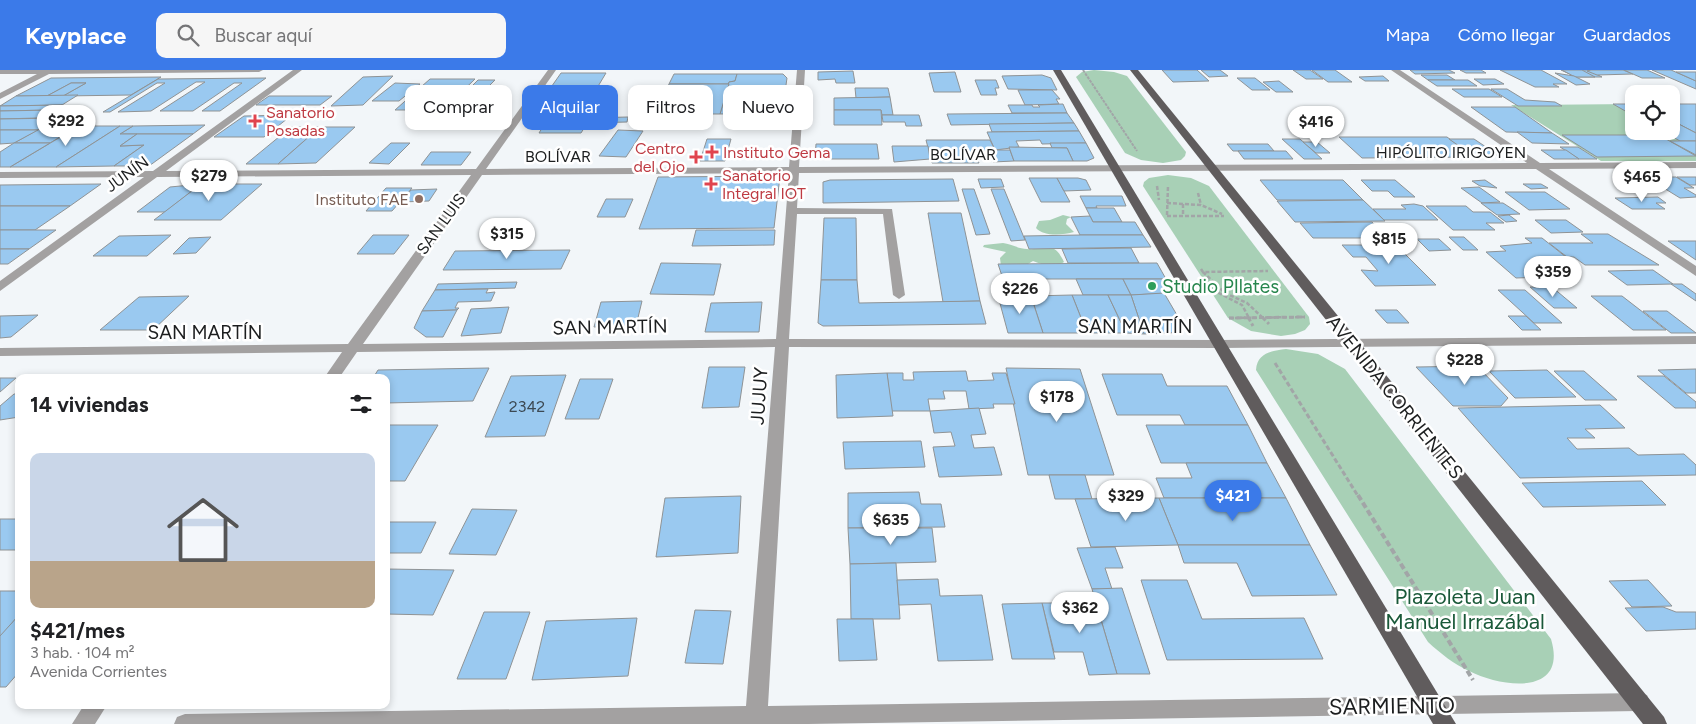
<!DOCTYPE html>
<html lang="es">
<head>
<meta charset="utf-8">
<style>
	body { margin:0; font-family:Figtree,sans-serif; background:#f6f6f6; color:#202124; height:100vh; display:flex; flex-direction:column; font-size:19px; white-space:nowrap }
	* { box-sizing:border-box; margin:0 }
	p { font-size:16px; color:#757577 }
	.icon { flex:none; width:28px; height:28px; fill:none; stroke:currentColor; stroke-width:2; stroke-linecap:round; stroke-linejoin:round }
	.map { position:relative; flex:1; overflow:hidden }
	.details { position:absolute; left:15px; top:304px; width:375px; height:335px; display:flex; flex-direction:column; background:#fff; border-radius:10px; box-shadow:0 2px 8px #0003 }
	.details>* { flex:none }
	.guide { position:absolute; left:405px; top:15px; width:475px; height:45px; display:flex; gap:10px }
	.buttons { position:absolute; left:1625px; top:15px; display:grid; gap:10px }
	.buttons a { display:grid; place-items:center; width:55px; height:55px; border-radius:10px; background:#fff; box-shadow:0 2px 8px #0003; font-size:25px }
	.price { position:absolute; translate:-50% -42px; padding:0 11px; border-radius:18px; background:#fff; color:#222; font-size:16px; line-height:32px; filter:drop-shadow(0 1px 2px #0008) }
	.price::after { content:''; position:absolute; left:50%; top:30px; width:15px; height:11px; margin-left:-8px; background:inherit; clip-path:polygon(0 0,100% 0,50% 100%) }
	.price.current { background:#3b7ae9; color:#fff }
	ul { padding:0; list-style:none }
	li { display:grid; align-content:center; gap:10px; height:265px; padding:0 15px }
	li span { display:grid; place-items:center; height:155px; border-radius:10px; color:#555 }
	li>.icon { margin-inline-start:auto }
	span .icon { width:90px; height:90px; fill:#fffc; stroke-width:1 }
	li b { font-size:21px }
	h2 { display:flex; justify-content:space-between; align-items:center; height:60px; padding:0 15px; font-size:21px }
	.pill { padding:0 18px; border-radius:10px; background:#fff; box-shadow:0 2px 8px #0003; font-size:18px; line-height:45px }
	.pill.current { background:#3b7ae9; color:#fff }
	header { display:flex; align-items:center; gap:30px; box-sizing:border-box; height:70px; padding:0 25px; background:#3b7ae9; color:#fff }
	header strong { font-size:24px }
	nav { display:flex; gap:28px; margin-inline-start:auto; font-size:18px }
	.search { width:350px; height:45px; background:#f6f6f6; display:flex; align-items:center; gap:12px; box-sizing:border-box; padding:0 18px; border-radius:10px; color:#757577; font-size:19px }
	.map>svg:first-child { display:block }
	.green { fill:#a8d0b6 }
	.building { fill:#9ac9f0; stroke:#8f9395 }
	.lines { fill:none; stroke-linecap:round; stroke-linejoin:round }
	.path-far3 { stroke:#a2a5a7; stroke-width:2; stroke-dasharray:3 1; stroke-linecap:butt }
	.path-far2 { stroke:#a2a5a7; stroke-width:2.5; stroke-dasharray:4 2; stroke-linecap:butt }
	.path-far1 { stroke:#a2a5a7; stroke-width:3; stroke-dasharray:5 2.5; stroke-linecap:butt }
	.path { stroke:#a2a5a7; stroke-width:4; stroke-dasharray:6 3; stroke-linecap:butt }
	.minor { fill:#a3a1a1; fill-rule:evenodd }
	.major { fill:#605c5d; fill-rule:evenodd }
	.health-dot { fill:#e0444e; stroke:#fff; stroke-width:2 }
	.education-dot { fill:#8d6e63; stroke:#fff; stroke-width:2 }
	.leisure-dot { fill:#2e9e5b; stroke:#fff; stroke-width:2 }
	.labels { text-anchor:middle; dominant-baseline:central; stroke-width:5; stroke-linejoin:round; paint-order:stroke }
	.far-health-label { font-size:16px; fill:#be3a42; stroke:#fff; text-anchor:start }
	.far-street-label { font-size:16px; fill:#1c1e1f; stroke:#fff }
	.far-education-label { font-size:16px; fill:#785e54; stroke:#fff; text-anchor:end }
	.number-label { font-size:16px; fill:#3c4953 }
	.leisure-label { font-size:19px; fill:#27864d; stroke:#fff; text-anchor:start }
	.street-label { font-size:19px; fill:#1c1e1f; stroke:#fff }
	.near-park-label { font-size:22px; fill:#1a5939; stroke:#fff }
	.near-street-label { font-size:22px; fill:#1c1e1f; stroke:#fff }
</style>
</head>
<body>
<header>
<strong>Keyplace</strong>
<div class="search"><svg class="icon" aria-label="search" viewBox="0 0 24 24"><circle cx="10" cy="10" r="6"/><path d="M15 15l6 6"/></svg>Buscar aquí</div>
<nav><a>Mapa</a><a>Cómo llegar</a><a>Guardados</a></nav>
</header>
<div class="map">
<svg width="1696" height="654" viewBox="0 0 1696 654">
	<rect width="100%" height="100%" fill="#f2f6f9"/>
	<!-- green -->
	<g class="green">
		<polygon points="1094,0 1114,2 1127,6 1186,82 1185,86 1181,90 1163,93 1141,90 1125,83 1076,7 1082,2"/>
		<polygon points="1634,34 1634,61 1671,61 1696,34 1696,91 1601,91 1511,35"/>
		<polygon points="1168,105 1191,108 1209,116 1309,247 1310,254 1305,260 1295,264 1281,266 1251,261 1228,248 1143,116 1144,112 1149,108"/>
		<path d="M1063 145 1071 147 1067 149 1066 154 1074 162C1063 165 1044 167 1036 158L1039 151 1050 150Z"/>
		<path d="M1003 173C1011 174 1019 179 1027 179 1046 181 1053 169 1064 192 1054 199 1043 195 1033 191L1023 197 1001 196 1000 188 1006 182 983 177 984 175Z"/>
		<path d="M1286 279 1318 284 1345 299 1551 569C1568 626 1503 618 1469 601 1454 594 1441 584 1428 572L1256 300C1257 283 1271 281 1286 279Z"/>
	</g>
	<!-- building -->
	<g class="building">
		<polygon points="1162,0 1197,0 1209,11 1173,12"/>
		<polygon points="1201,0 1220,0 1228,6 1209,7"/>
		<polygon points="1293,0 1310,0 1323,9 1306,9"/>
		<polygon points="1312,0 1335,0 1352,12 1328,12"/>
		<polygon points="1410,0 1449,0 1455,3 1415,4"/>
		<polygon points="1460,0 1481,0 1486,3 1466,3"/>
		<polygon points="1500,0 1541,0 1567,14 1553,14 1559,17 1535,17"/>
		<polygon points="1561,0 1588,0 1602,7 1576,7"/>
		<polygon points="1562,0 1582,0 1595,7 1575,7"/>
		<polygon points="1591,0 1623,0 1633,4 1597,5 1587,1"/>
		<polygon points="1624,0 1647,0 1665,8 1642,8"/>
		<polygon points="1652,0 1671,0 1696,11 1696,19"/>
		<polygon points="853,1 855,13 836,13 835,9 818,10 818,2"/>
		<polygon points="955,2 961,22 934,22 929,3"/>
		<polygon points="1676,2 1696,2 1696,11"/>
		<polygon points="561,3 606,3 594,23 547,23"/>
		<polygon points="1555,3 1574,6 1590,14 1576,15"/>
		<polygon points="674,4 737,4 735,11 729,12 729,14 669,14"/>
		<polygon points="737,4 783,4 787,8 782,43 720,44 729,12 735,11"/>
		<polygon points="1042,5 1051,8 1057,20 1008,19 1002,6"/>
		<polygon points="1421,5 1447,5 1455,10 1428,10"/>
		<polygon points="393,6 363,35 331,36 363,7"/>
		<polygon points="1383,6 1389,11 1365,11 1359,7"/>
		<polygon points="161,7 131,25 63,26 86,13 71,13 47,26 16,26 51,8"/>
		<polygon points="266,8 220,41 202,41 242,13 234,13 193,41 160,41 205,12 196,12 151,41 118,42 165,13 157,13 110,42 103,42 158,9"/>
		<polygon points="1237,8 1255,8 1270,20 1252,20"/>
		<polygon points="430,9 475,9 443,40 395,40"/>
		<polygon points="1474,9 1495,9 1504,14 1483,15"/>
		<polygon points="478,10 495,10 488,17 471,17"/>
		<polygon points="975,10 996,10 999,18 995,18 997,25 981,25"/>
		<polygon points="1428,10 1468,10 1477,16 1437,16"/>
		<polygon points="1279,11 1293,22 1276,22 1263,12"/>
		<polygon points="71,13 86,13 63,26 47,26"/>
		<polygon points="395,13 420,14 399,31 372,31"/>
		<polygon points="669,14 729,14 720,44 656,44"/>
		<polygon points="855,18 888,18 890,27 856,28"/>
		<polygon points="1452,19 1489,19 1502,27 1464,27"/>
		<polygon points="1491,19 1507,19 1525,30 1555,32 1562,36 1518,36"/>
		<polygon points="1018,20 1052,20 1060,29 1056,29 1059,34 1025,35"/>
		<polygon points="78,25 62,35 0,36 16,26"/>
		<polygon points="269,26 332,26 320,35 256,35"/>
		<polygon points="890,27 893,45 882,45 881,40 834,40 834,28"/>
		<polygon points="1063,34 1067,43 1012,43 1008,35 1032,35 1033,37 1040,37 1038,35"/>
		<polygon points="1613,34 1634,34 1634,46"/>
		<polygon points="1671,34 1696,34 1696,63 1671,50"/>
		<polygon points="62,35 52,40 0,41 0,36"/>
		<polygon points="1471,37 1515,37 1552,63 1506,62"/>
		<polygon points="574,38 572,42 551,43 553,39"/>
		<polygon points="609,38 608,43 576,44 578,39"/>
		<polygon points="52,40 38,48 0,49 0,41"/>
		<polygon points="834,40 881,40 882,55 834,55"/>
		<polygon points="1067,43 1074,53 951,55 947,44"/>
		<polygon points="292,45 264,67 214,67 244,46"/>
		<polygon points="882,45 919,45 922,56 906,56 905,52 883,52"/>
		<polygon points="94,47 50,73 14,73 59,48"/>
		<polygon points="628,47 627,52 546,54 548,49"/>
		<polygon points="59,48 38,60 0,60 0,49"/>
		<polygon points="465,48 458,58 435,58 442,49"/>
		<polygon points="1671,50 1696,63 1696,71 1680,71 1662,61 1671,61"/>
		<polygon points="1074,53 1079,61 992,62 989,54"/>
		<polygon points="205,55 193,64 120,64 133,56"/>
		<polygon points="544,55 586,55 581,63 539,63"/>
		<polygon points="79,56 120,56 56,97 10,97"/>
		<polygon points="120,56 133,56 120,64 137,64 120,76 144,75 114,96 56,97"/>
		<polygon points="291,57 320,57 278,94 246,94"/>
		<polygon points="320,57 355,57 316,93 278,94"/>
		<polygon points="0,60 38,60 14,73 0,74"/>
		<polygon points="618,60 643,61 626,87 599,86"/>
		<polygon points="1079,61 1086,73 1042,74 1040,70 1016,71 1019,77 995,80 987,62"/>
		<polygon points="1517,62 1552,63 1569,74 1532,73"/>
		<polygon points="137,64 193,64 149,96 114,96 144,75 120,76"/>
		<polygon points="1562,65 1659,65 1696,86 1597,87"/>
		<polygon points="1339,67 1447,67 1474,87 1362,88"/>
		<polygon points="707,69 731,69 725,91 700,91"/>
		<polygon points="1282,69 1300,69 1322,89 1304,89"/>
		<polygon points="1449,69 1474,69 1498,85 1472,85"/>
		<polygon points="926,70 990,70 995,80 1010,80 1014,91 993,92 992,88 977,88 979,93 932,93"/>
		<polygon points="1670,71 1696,71 1696,85"/>
		<polygon points="1303,72 1317,72 1330,83 1316,83"/>
		<polygon points="14,73 50,73 10,97 0,97 0,82"/>
		<polygon points="391,73 410,73 389,94 369,93"/>
		<polygon points="1050,73 1086,73 1094,88 1087,91 1073,91 1067,78 1052,78"/>
		<polygon points="816,74 877,74 879,89 815,89"/>
		<polygon points="1227,74 1268,74 1274,81 1233,81"/>
		<polygon points="892,76 928,76 930,89 894,92"/>
		<polygon points="1009,77 1067,78 1073,91 1014,91"/>
		<polygon points="1560,77 1578,77 1597,89 1579,89"/>
		<polygon points="1541,80 1566,80 1579,89 1554,89"/>
		<polygon points="1238,81 1286,81 1293,89 1244,89"/>
		<polygon points="431,82 471,82 461,95 421,95"/>
		<polygon points="780,106 774,158 639,159 658,107"/>
		<polygon points="1646,107 1676,107 1694,118 1684,118 1696,125 1696,127 1680,128"/>
		<polygon points="1677,107 1696,107 1696,115 1690,115"/>
		<polygon points="1029,108 1057,108 1070,132 1041,132"/>
		<polygon points="1057,108 1078,108 1086,110 1091,120 1064,121"/>
		<polygon points="953,109 959,131 823,133 823,112 830,110"/>
		<polygon points="978,109 1001,109 1004,117 981,118"/>
		<polygon points="1260,110 1343,110 1363,130 1277,130"/>
		<polygon points="1361,110 1395,110 1415,127 1394,127 1388,121 1372,121"/>
		<polygon points="1485,110 1497,118 1480,116 1472,111"/>
		<polygon points="101,114 70,136 0,136 0,115"/>
		<polygon points="201,114 165,142 137,142 170,117"/>
		<polygon points="201,114 262,114 221,150 154,150"/>
		<polygon points="1523,114 1541,114 1548,118 1531,119"/>
		<polygon points="1479,117 1500,132 1482,133 1461,118"/>
		<polygon points="386,118 412,118 392,141 366,141"/>
		<polygon points="437,119 429,131 401,132 411,120"/>
		<polygon points="962,119 974,119 990,164 976,165"/>
		<polygon points="991,119 1004,119 1025,170 1011,171"/>
		<polygon points="1505,122 1545,122 1570,139 1529,140"/>
		<polygon points="1080,126 1122,126 1126,136 1096,136 1097,138 1086,138"/>
		<polygon points="1658,127 1666,133 1656,133 1665,139 1632,139 1615,128"/>
		<polygon points="606,129 633,129 625,147 597,147"/>
		<polygon points="1363,130 1385,151 1295,152 1277,131"/>
		<polygon points="1481,133 1503,133 1520,144 1497,145"/>
		<polygon points="1414,134 1423,136 1438,150 1384,150 1373,139 1406,139 1401,135"/>
		<polygon points="0,136 70,136 35,160 0,160"/>
		<polygon points="1426,136 1466,136 1473,142 1490,142 1504,153 1486,153 1495,160 1453,160"/>
		<polygon points="1086,138 1114,138 1122,152 1093,152"/>
		<polygon points="928,143 961,143 980,231 943,232"/>
		<polygon points="1509,145 1517,151 1506,152 1498,146"/>
		<polygon points="1090,146 1093,152 1135,152 1143,165 1080,165 1071,147"/>
		<polygon points="824,148 856,148 857,210 821,210"/>
		<polygon points="1535,150 1566,150 1583,162 1551,163"/>
		<polygon points="1372,152 1387,168 1313,168 1300,153"/>
		<polygon points="0,160 56,160 29,179 0,179"/>
		<polygon points="696,160 775,160 774,175 692,176"/>
		<polygon points="1581,164 1608,164 1659,195 1585,195 1574,187 1567,187 1549,173 1593,173"/>
		<polygon points="171,165 147,186 93,186 119,166"/>
		<polygon points="373,165 409,165 394,184 357,184"/>
		<polygon points="1080,165 1143,165 1151,177 1029,179 1024,166"/>
		<polygon points="211,167 196,183 173,184 189,168"/>
		<polygon points="1449,167 1464,167 1478,180 1463,180"/>
		<polygon points="1525,168 1542,168 1571,191 1553,191 1559,195 1531,196 1545,207 1516,208 1486,182 1506,181 1500,176 1532,173"/>
		<polygon points="1417,169 1439,169 1451,180 1429,181"/>
		<polygon points="1368,170 1391,170 1436,215 1375,216 1361,200 1378,201 1366,187 1353,187 1342,175 1373,175"/>
		<polygon points="1668,171 1696,171 1696,190"/>
		<polygon points="1131,178 1139,193 1068,193 1062,179"/>
		<polygon points="0,179 29,179 8,194 0,194"/>
		<polygon points="570,180 561,199 443,200 455,181"/>
		<polygon points="661,193 721,194 714,225 650,224"/>
		<polygon points="1157,193 1166,209 1003,209 998,194"/>
		<polygon points="1653,200 1673,214 1627,215 1608,201"/>
		<polygon points="1076,209 1123,209 1131,225 1083,225"/>
		<polygon points="1123,209 1166,209 1173,223 1131,225"/>
		<polygon points="821,210 857,210 859,233 980,231 986,254 823,256 818,253"/>
		<polygon points="517,212 515,218 435,220 438,214"/>
		<polygon points="1671,214 1682,214 1696,224 1696,231"/>
		<polygon points="1530,217 1552,217 1577,238 1554,238"/>
		<polygon points="488,219 486,223 495,222 491,231 458,232 455,238 459,238 457,240 422,241 435,220"/>
		<polygon points="1498,220 1525,220 1562,253 1534,253"/>
		<polygon points="1164,223 1184,257 1171,263 1144,264 1131,225"/>
		<polygon points="1072,225 1108,225 1126,263 1087,263"/>
		<polygon points="1072,225 1087,263 1043,263 1031,226"/>
		<polygon points="1108,225 1131,225 1144,264 1126,263"/>
		<polygon points="189,226 153,260 100,260 139,227"/>
		<polygon points="998,226 1031,226 1043,263 1008,263"/>
		<polygon points="1591,226 1622,226 1666,260 1633,260"/>
		<polygon points="642,231 636,256 594,257 601,232"/>
		<polygon points="762,232 759,262 705,262 711,233"/>
		<polygon points="509,237 501,263 461,266 471,239"/>
		<polygon points="457,240 443,267 426,267 414,258 422,241"/>
		<polygon points="1375,240 1397,240 1409,253 1387,253"/>
		<polygon points="1643,241 1667,241 1696,263 1671,263"/>
		<polygon points="38,245 11,267 0,268 0,246"/>
		<polygon points="1508,246 1526,246 1541,260 1522,260"/>
		<polygon points="1477,296 1508,328 1501,336 1453,336 1416,297"/>
		<polygon points="709,297 745,297 739,337 702,338"/>
		<polygon points="489,298 473,331 386,333 386,308 373,308 378,300"/>
		<polygon points="1006,298 1080,299 1114,405 1028,405"/>
		<polygon points="1696,299 1696,323 1686,323 1658,300"/>
		<polygon points="1547,300 1576,327 1515,328 1489,301"/>
		<polygon points="966,301 968,311 994,310 992,303 1006,303 1015,334 993,334 994,338 969,339 966,321 943,321 945,329 928,329 930,341 891,341 887,303 903,303 903,310 914,310 913,302"/>
		<polygon points="1554,301 1584,301 1617,330 1585,330"/>
		<polygon points="887,303 893,346 837,348 836,305"/>
		<polygon points="1102,304 1162,304 1167,316 1227,316 1248,355 1185,355 1180,345 1117,345"/>
		<polygon points="566,305 545,366 485,367 511,306"/>
		<polygon points="1637,306 1664,306 1696,332 1696,338 1675,338"/>
		<polygon points="0,308 16,308 0,322"/>
		<polygon points="580,309 613,309 599,349 565,349"/>
		<polygon points="14,324 19,324 19,347 0,350 0,336"/>
		<polygon points="1600,335 1625,358 1585,359 1595,368 1567,368 1577,379 1629,378 1638,385 1684,384 1696,395 1696,405 1520,408 1458,338"/>
		<polygon points="979,338 986,364 971,365 974,378 994,377 1002,405 939,407 933,377 955,376 951,362 934,363 930,341"/>
		<polygon points="386,355 438,355 405,411 386,411"/>
		<polygon points="1146,355 1248,355 1267,393 1161,393"/>
		<polygon points="921,371 925,397 845,399 843,372"/>
		<polygon points="1186,393 1267,393 1286,428 1164,428 1156,408 1192,408"/>
		<polygon points="1049,405 1085,405 1092,429 1055,429"/>
		<polygon points="1642,411 1666,435 1543,437 1522,413"/>
		<polygon points="919,422 921,434 941,434 945,457 848,458 848,423"/>
		<polygon points="741,426 738,483 656,487 665,428"/>
		<polygon points="1159,428 1286,428 1310,475 1178,475"/>
		<polygon points="1159,428 1178,475 1091,477 1075,429"/>
		<polygon points="472,439 517,440 496,485 449,484"/>
		<rect x="0" y="449" width="19" height="31"/>
		<polygon points="386,452 436,452 421,483 386,483"/>
		<polygon points="848,458 932,458 936,492 850,494"/>
		<polygon points="1178,475 1310,475 1337,525 1252,526 1237,493 1184,493"/>
		<polygon points="1115,477 1123,498 1105,498 1112,519 1092,519 1077,478"/>
		<polygon points="896,493 900,549 851,549 850,494"/>
		<polygon points="386,499 454,500 433,545 386,544"/>
		<polygon points="938,509 940,526 982,525 993,590 938,591 931,534 899,535 897,510"/>
		<polygon points="1141,510 1187,510 1202,549 1304,548 1323,589 1167,590"/>
		<polygon points="1648,510 1672,536 1632,537 1609,511"/>
		<polygon points="1122,518 1150,604 1117,604 1092,519"/>
		<polygon points="0,521 19,521 19,545 0,567"/>
		<polygon points="1042,533 1096,533 1117,604 1089,605 1083,582 1054,582"/>
		<polygon points="1042,533 1055,589 1012,589 1002,534"/>
		<polygon points="1663,537 1676,542 1696,542 1696,559 1646,561 1625,538"/>
		<polygon points="695,540 731,541 723,594 685,593"/>
		<polygon points="484,542 530,542 506,609 457,609"/>
		<polygon points="19,545 19,602 6,617 0,617 0,566"/>
		<polygon points="637,548 628,606 532,610 546,551"/>
		<polygon points="837,549 873,549 877,590 839,591"/>
	</g>
	<g class="lines">
		<!-- path-far3 -->
		<polyline class="path-far3" points="1083,0 1137,81"/>
		<!-- path-far2 -->
		<g class="path-far2">
			<polyline points="1157,116 1159,130"/>
			<polyline points="1198,123 1201,135"/>
			<polyline points="1167,133 1201,135 1222,144"/>
			<polyline points="1183,134 1183,146"/>
			<polyline points="1167,145 1168,116"/>
			<polyline points="1167,146 1224,146"/>
			<polyline points="1201,199 1203,202 1268,201"/>
			<polyline points="1203,202 1225,223 1247,233 1263,248"/>
			<polyline points="1213,220 1242,235 1249,248"/>
			<polyline points="1229,248 1305,247"/>
		</g>
		<!-- path-far1 -->
		<g class="path-far1">
			<polyline points="1248,247 1253,256"/>
			<polyline points="1262,247 1269,254"/>
			<polyline points="1229,248 1305,247"/>
			<polyline points="1275,293 1358,426"/>
		</g>
		<!-- path -->
		<polyline class="path" points="1358,425 1473,610"/>
		<!-- minor -->
		<g class="minor">
			<polygon points="0,0 263,0 259,2 49,4 0,29 0,23 37,4 0,4"/>
			<path d="M293 0H302L166 101 476 99 548 0H556L486 99 789 97 797 0H805L799 97 1527 93 1391 0H1400L1540 93 1696 92V98L1549 99 1696 196V206L1536 99 799 103 797 138 892 139 905 225 899 229 893 225 883 144H797L789 269 1220 270 1696 266V274L1220 278 789 277 768 636 1639 623 1647 625 1650 632 1647 639 1639 641 808 654H174L177 647 185 644 746 636 775 277 357 282 339 308H324L342 282 0 286V278L348 274 471 105 157 107 0 221V211L144 107 0 108V102L153 101ZM789 103 776 269 363 274 482 105Z"/>
			<polygon points="84,635 107,635 95,654 72,654"/>
		</g>
		<!-- major -->
		<g class="major">
			<polygon points="1053,0 1061,0 1456,654 1433,654"/>
			<polygon points="1130,0 1138,0 1664,647 1667,654 1643,654"/>
		</g>
	</g>
	<!-- markers -->
	<g class="health-dot">
		<path d="M252.5 43.5h5v5h5v5h-5v5h-5v-5h-5v-5h5z"/>
		<path d="M709.5 74.5h5v5h5v5h-5v5h-5v-5h-5v-5h5z"/>
		<path d="M693.5 79.5h5v5h5v5h-5v5h-5v-5h-5v-5h5z"/>
		<path d="M708.5 106.5h5v5h5v5h-5v5h-5v-5h-5v-5h5z"/>
	</g>
	<circle class="education-dot" cx="419" cy="129" r="5"/>
	<circle class="leisure-dot" cx="1152" cy="216" r="5"/>
	<g class="labels">
		<!-- far-health labels -->
		<g class="far-health-label">
			<text x="266" y="42">Sanatorio<tspan x="266" dy="18">Posadas</tspan></text>
			<text x="685" y="78" text-anchor="end">Centro<tspan x="685" dy="18">del Ojo</tspan></text>
			<text x="723" y="82">Instituto Gema</text>
			<text x="722" y="105">Sanatorio<tspan x="722" dy="18">Integral IOT</tspan></text>
		</g>
		<!-- far-street labels -->
		<g class="far-street-label">
			<text x="1451" y="82">HIPÓLITO IRIGOYEN</text>
			<text x="963" y="84">BOLÍVAR</text>
			<text x="558" y="86">BOLÍVAR</text>
			<text transform="translate(127 104) rotate(-36)">JUNÍN</text>
			<text transform="translate(441 154) rotate(-54)">SAN LUIS</text>
		</g>
		<!-- far-education labels -->
		<g class="far-education-label">
			<text x="409" y="129">Instituto FAE</text>
		</g>
		<!-- number labels -->
		<g class="number-label">
			<text x="527" y="336">2342</text>
		</g>
		<!-- leisure labels -->
		<g class="leisure-label">
			<text x="1162" y="216">Studio PIlates</text>
		</g>
		<!-- street labels -->
		<g class="street-label">
			<text x="1135" y="256">SAN MARTÍN</text>
			<text transform="translate(610 257) rotate(-1)">SAN MARTÍN</text>
			<text x="205" y="262">SAN MARTÍN</text>
			<text transform="translate(759 326) rotate(-86)">JUJUY</text>
			<text transform="translate(1395 327) rotate(51)">AVENIDA CORRIENTES</text>
		</g>
		<!-- near-park labels -->
		<g class="near-park-label">
			<text x="1465" y="526">Plazoleta Juan<tspan x="1465" dy="25">Manuel Irrazábal</tspan></text>
		</g>
		<!-- near-street labels -->
		<g class="near-street-label">
			<text transform="translate(1392 636) rotate(-1)">SARMIENTO</text>
		</g>
	</g>
</svg>
<div class="buttons">
<a><svg class="icon" aria-label="locate" viewBox="0 0 24 24"><circle cx="12" cy="12" r="6"/><path d="M12 2v4M12 18v4M2 12h4M18 12h4"/></svg></a>
</div>
<b class="price" style="left:66px;top:77px">$292</b>
<b class="price" style="left:1316px;top:78px">$416</b>
<b class="price" style="left:209px;top:132px">$279</b>
<b class="price" style="left:1642px;top:133px">$465</b>
<b class="price" style="left:507px;top:190px">$315</b>
<b class="price" style="left:1389px;top:195px">$815</b>
<b class="price" style="left:1553px;top:228px">$359</b>
<b class="price" style="left:1020px;top:245px">$226</b>
<b class="price" style="left:1465px;top:316px">$228</b>
<b class="price" style="left:1057px;top:353px">$178</b>
<b class="price" style="left:1126px;top:452px">$329</b>
<b class="price current" style="left:1233px;top:452px">$421</b>
<b class="price" style="left:891px;top:476px">$635</b>
<b class="price" style="left:1080px;top:564px">$362</b>
<div class="guide">
<a class="pill">Comprar</a>
<a class="pill current">Alquilar</a>
<a class="pill">Filtros</a>
<a class="pill">Nuevo</a>
</div>
<section class="details">
<h2>14 viviendas<svg class="icon" aria-label="filters" viewBox="0 0 24 24"><path d="M4 7h16M4 17h16"/><circle cx="9" cy="7" r="2"/><circle cx="15" cy="17" r="2"/></svg></h2>
<ul>
<li><span style="background:linear-gradient(#c9d6e8 70%,#b9a48a 0)"><svg class="icon" aria-label="home" viewBox="0 0 24 24"><path d="M3 11l9-7 9 7M6 9v11h12V9"/></svg></span><div><b>$421/mes</b><p>3 hab. · 104 m²</p><p>Avenida Corrientes</p></div></li>
</ul>
</section>
</div>
</body>
</html>
